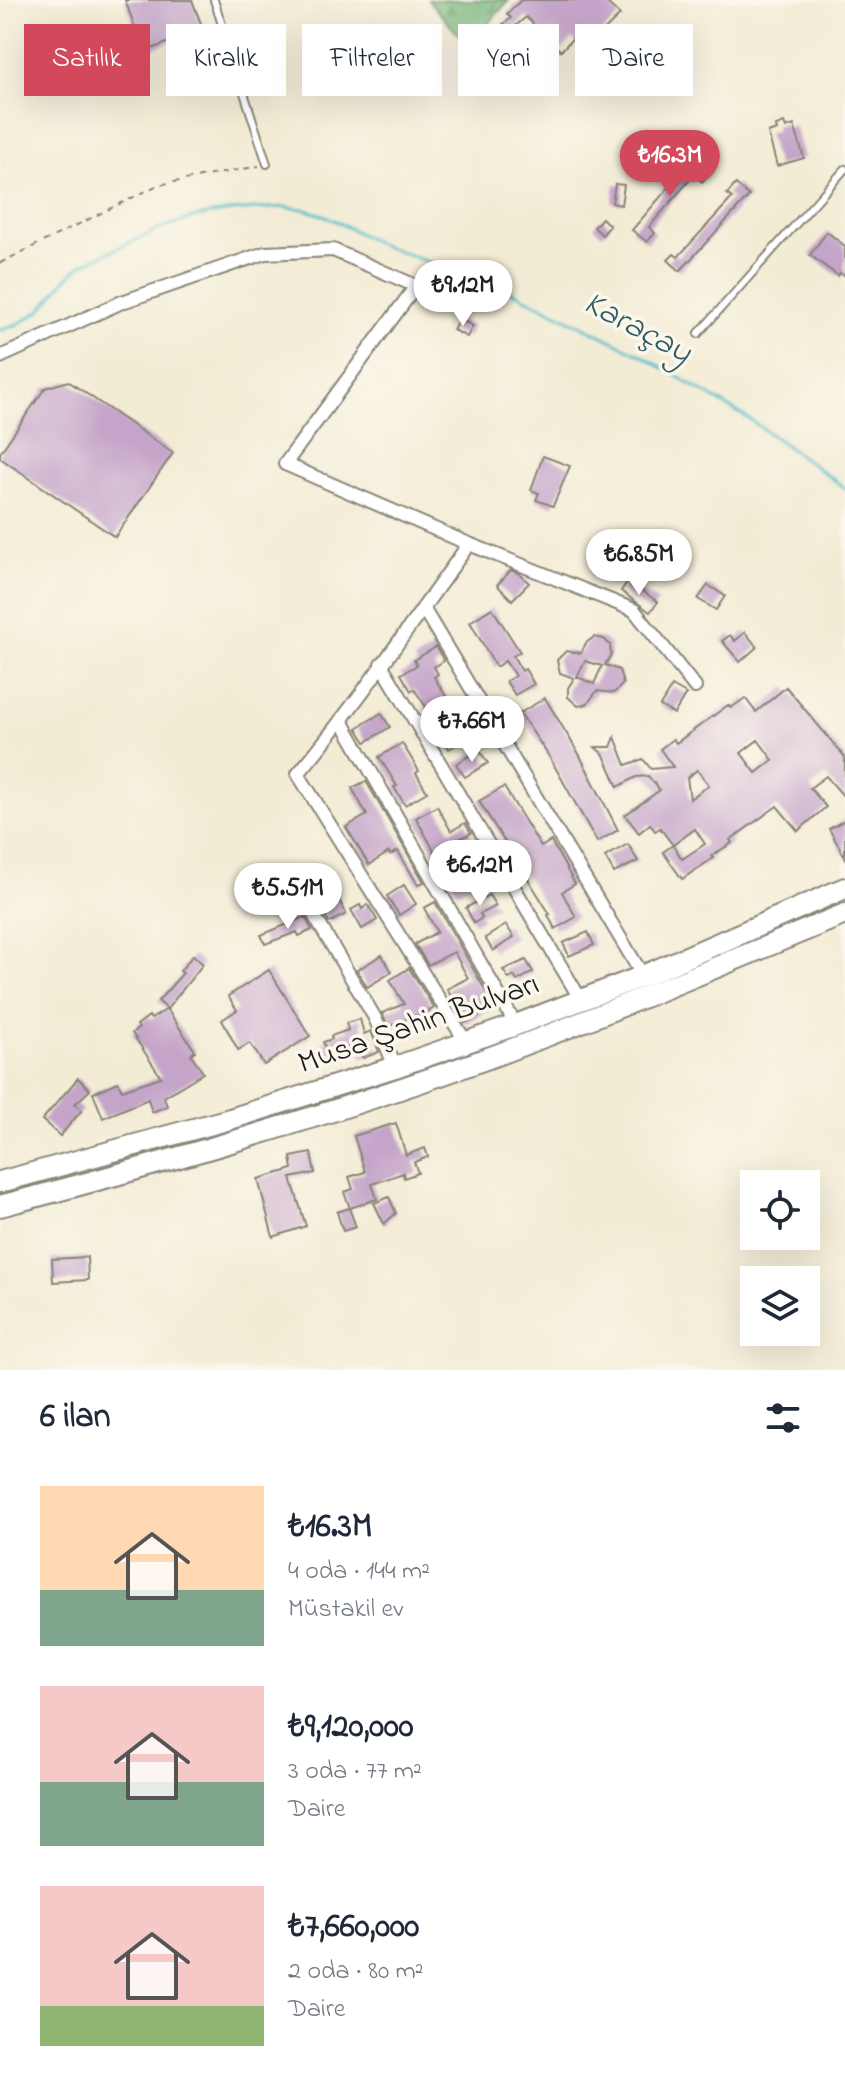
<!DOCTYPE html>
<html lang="tr">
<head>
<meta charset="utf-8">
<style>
	body { margin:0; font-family:"Indie Flower",sans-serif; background:#f6f6f7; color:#1f2937; height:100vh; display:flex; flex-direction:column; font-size:30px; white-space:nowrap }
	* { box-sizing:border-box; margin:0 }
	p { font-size:26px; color:#747a83 }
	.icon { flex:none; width:44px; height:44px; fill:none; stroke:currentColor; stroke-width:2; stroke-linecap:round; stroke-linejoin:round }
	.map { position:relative; height:1370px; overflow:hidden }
	.sheet { display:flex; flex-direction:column; background:#fff; flex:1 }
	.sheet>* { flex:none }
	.banner { position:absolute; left:24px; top:24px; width:798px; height:72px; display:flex; gap:16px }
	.tools { position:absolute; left:740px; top:1170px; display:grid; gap:16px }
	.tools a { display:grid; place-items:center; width:80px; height:80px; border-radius:0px; background:#fff; box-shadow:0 8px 32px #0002; font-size:40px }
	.price { position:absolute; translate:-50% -68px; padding:0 18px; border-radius:28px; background:#fff; color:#222; font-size:26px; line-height:52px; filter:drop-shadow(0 2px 4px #0008) }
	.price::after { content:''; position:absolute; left:50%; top:48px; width:24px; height:18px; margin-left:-12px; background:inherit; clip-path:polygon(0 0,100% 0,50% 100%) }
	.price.on { background:#d1495b; color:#fff }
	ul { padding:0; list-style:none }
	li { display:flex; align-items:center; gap:24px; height:200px; padding:0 40px }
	li span { display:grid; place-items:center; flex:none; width:224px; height:160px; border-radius:0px; color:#555 }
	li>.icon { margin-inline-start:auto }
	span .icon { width:96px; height:96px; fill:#fffc; stroke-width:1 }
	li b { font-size:34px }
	h2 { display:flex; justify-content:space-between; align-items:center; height:96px; padding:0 40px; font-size:34px }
	.chip { padding:0 28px; border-radius:0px; background:#fff; box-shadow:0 8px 32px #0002; font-size:28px; line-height:72px }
	.chip.on { background:#d1495b; color:#fff }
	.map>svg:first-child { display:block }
	.forest { fill:url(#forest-firs); stroke:#4b6b4c; stroke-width:2 }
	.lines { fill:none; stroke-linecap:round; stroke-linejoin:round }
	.stream { stroke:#51bdcb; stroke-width:3 }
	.building { fill:#c5a4c9; fill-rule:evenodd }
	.service-casing { stroke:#888478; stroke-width:10 }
	.minor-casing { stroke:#888478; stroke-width:16 }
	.trunk-casing { stroke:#888478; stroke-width:24 }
	.path { stroke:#888478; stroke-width:2; stroke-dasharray:6 6; stroke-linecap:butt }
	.service { stroke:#fff; stroke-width:6 }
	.minor { stroke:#fff; stroke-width:12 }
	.trunk { stroke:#fff; stroke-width:20 }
	.labels { text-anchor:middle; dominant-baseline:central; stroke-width:7; stroke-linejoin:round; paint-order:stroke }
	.street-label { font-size:32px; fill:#1c1c1c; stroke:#fbf7ec }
	.water-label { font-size:34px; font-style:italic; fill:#315c62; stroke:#fbf7ec }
</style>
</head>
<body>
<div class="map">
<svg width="845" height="1370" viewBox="0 0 845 1370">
	<defs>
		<pattern id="forest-firs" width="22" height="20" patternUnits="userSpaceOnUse" patternTransform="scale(2)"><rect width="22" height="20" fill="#7aba7b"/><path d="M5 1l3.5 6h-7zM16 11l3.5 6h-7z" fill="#699f6a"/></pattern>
	</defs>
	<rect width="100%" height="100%" fill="#fbf7ec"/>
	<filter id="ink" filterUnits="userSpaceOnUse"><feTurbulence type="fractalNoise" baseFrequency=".0125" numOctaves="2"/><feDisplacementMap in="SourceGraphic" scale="16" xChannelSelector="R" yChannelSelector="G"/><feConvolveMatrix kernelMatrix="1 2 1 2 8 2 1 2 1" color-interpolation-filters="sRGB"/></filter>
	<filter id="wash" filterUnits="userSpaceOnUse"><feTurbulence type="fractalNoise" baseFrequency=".006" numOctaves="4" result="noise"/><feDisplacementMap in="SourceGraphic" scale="32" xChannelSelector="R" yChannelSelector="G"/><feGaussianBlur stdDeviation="1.8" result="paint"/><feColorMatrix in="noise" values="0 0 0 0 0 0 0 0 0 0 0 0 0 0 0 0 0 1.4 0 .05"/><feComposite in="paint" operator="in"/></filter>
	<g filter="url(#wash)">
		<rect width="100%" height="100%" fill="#f3ecd5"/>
		<!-- forest -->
		<polygon class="forest" points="428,0 509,0 469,47"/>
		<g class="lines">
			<!-- stream -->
			<polyline class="stream" points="0,330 18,324 40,311 67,278 81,265 162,228 196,217 231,211 282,207 303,209 326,216 381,245 515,293 641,355 749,419 845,488"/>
		</g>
		<g id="blocks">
			<!-- building -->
			<g class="building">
				<polygon points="125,0 192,0 203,29 144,52"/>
				<polygon points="521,0 604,0 620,15 584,50 572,39 561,51 526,17 507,33 501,26 511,18 507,14"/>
				<polygon points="784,123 786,128 794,125 804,158 777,166 768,133 777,130 776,126"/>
				<polygon points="694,158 711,172 702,182 694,175 649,227 655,233 647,242 632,230"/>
				<polygon points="615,184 624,185 621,205 612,203"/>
				<polygon points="736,184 749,196 680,271 668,260 674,254 678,257 732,198 727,194"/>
				<polygon points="602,218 610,226 602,235 594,227"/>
				<polygon points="827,232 845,246 845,276 840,273 838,276 810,255"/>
				<polygon points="459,319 473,326 467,337 453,330"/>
				<polygon points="68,381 173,453 115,537 0,458 0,453 45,388"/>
				<polygon points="543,456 570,466 553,506 536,500 539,493 531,490"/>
				<polygon points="626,551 642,559 637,571 620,564"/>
				<polygon points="511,570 520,574 529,583 512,600 497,585"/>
				<polygon points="628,581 658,602 650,612 621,591"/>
				<polygon points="708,585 725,596 716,610 698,599"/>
				<polygon points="492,608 520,652 513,656 522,671 525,669 534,684 515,695 506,681 515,676 505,661 496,667 470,622"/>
				<polygon points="745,632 757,647 740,662 722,641 730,635 735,641"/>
				<path d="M594 637 604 639 610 645 611 655 605 665 619 670 623 684 614 693 597 691 587 704 578 706 568 697V688L574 678 560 673 557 660 566 651 581 653 586 643ZM585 661 602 666 594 684 577 677Z"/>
				<polygon points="436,647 444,661 434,667 438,674 434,677 451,704 432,716 414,689 411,691 401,674 417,665 414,660"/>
				<polygon points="672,686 686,694 674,714 660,706"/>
				<path d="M786 687 845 757V798L826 776 810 788 826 807 798 831 777 806 730 840 732 843 711 856 713 858 682 879 663 852 673 845 682 859 705 844 695 829 673 845 660 828 655 831 650 824 639 833 625 815 660 790 648 776 636 777 618 787 604 755 595 747H611L615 737 626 765 643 759 651 769 673 767 660 749 673 739 676 743 728 705 731 708 745 698 756 712ZM758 740 773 760 756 773 741 753ZM697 770 709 785 690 799 687 778Z"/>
				<polygon points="545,698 579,754 618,830 597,842 550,758 520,713"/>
				<polygon points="381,713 390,727 366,742 357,728"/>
				<polygon points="465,719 474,734 449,749 440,734"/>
				<polygon points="402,743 419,771 416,773 427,792 405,805 394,787 397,786 379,757"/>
				<polygon points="479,750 488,763 465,777 456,764"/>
				<polygon points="366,781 424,882 418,885 398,851 390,855 389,852 369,865 346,827 367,815 352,788"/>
				<polygon points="504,787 541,847 551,841 575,884 562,892 576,917 555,929 548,915 550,914 479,801"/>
				<polygon points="437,806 451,831 465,823 471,833 460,839 475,865 470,867 478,880 457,892 416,818"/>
				<polygon points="845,820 845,857 829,829"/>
				<polygon points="628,844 638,861 614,873 605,857"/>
				<polygon points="404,885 416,904 399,915 387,896"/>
				<polygon points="335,891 346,914 329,923 318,900"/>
				<polygon points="489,895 496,906 480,914 482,918 474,923 466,908"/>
				<polygon points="435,902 495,1007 465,1023 447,989 468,978 454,952 428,965 415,944 437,932 424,908"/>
				<polygon points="360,905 362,909 368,905 377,920 362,929 351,910"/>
				<polygon points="305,917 312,930 299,936 297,932 265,944 261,935"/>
				<polygon points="506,925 514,937 493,951 485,938"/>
				<polygon points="588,932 594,945 569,956 563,943"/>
				<polygon points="193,955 203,964 167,1009 158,1001 183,973 180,971"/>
				<polygon points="382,955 392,972 367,987 357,970"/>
				<polygon points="526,960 533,972 517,981 514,976 509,979 503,970"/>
				<polygon points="409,968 434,1008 418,1018 417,1015 388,1027 382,1013 404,1004 390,980"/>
				<polygon points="269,970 310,1036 264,1065 250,1043 238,1050 222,1020 237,1010 228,996"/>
				<polygon points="167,1009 195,1051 191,1054 203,1073 164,1097 167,1106 152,1112 148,1099 103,1118 93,1093 118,1082 122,1090 161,1077 132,1033 139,1028 137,1025 149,1016 151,1019"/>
				<polygon points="360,1019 364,1034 371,1031 379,1052 363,1058 357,1045 328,1055 323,1042 332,1039 331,1036 348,1030 346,1023"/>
				<polygon points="78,1078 90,1090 75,1104 82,1110 60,1136 42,1120"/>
				<polygon points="396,1123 406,1155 425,1148 428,1157 414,1162 418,1173 404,1178 403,1173 372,1184 377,1199 350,1208 344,1192 353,1189 349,1177 365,1172 354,1136"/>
				<polygon points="311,1153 315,1173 291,1178 306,1226 273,1237 258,1179 293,1169 291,1157"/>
				<polygon points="389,1197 396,1213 384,1224 374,1203"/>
				<polygon points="349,1208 356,1227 343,1231 337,1212"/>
				<polygon points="87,1257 88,1280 53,1282 52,1259"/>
			</g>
		</g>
	</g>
	<g filter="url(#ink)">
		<use href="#blocks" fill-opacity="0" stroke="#888478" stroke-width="2"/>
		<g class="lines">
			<defs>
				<g id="service">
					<polyline points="214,0 267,164"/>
					<polyline points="698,334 845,169"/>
				</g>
				<g id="minor">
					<polyline points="0,357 122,302 265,253 333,250 416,286 285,464 469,544 634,610 695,687"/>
					<polyline points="423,608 643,976"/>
					<polyline points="381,664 581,1000"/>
					<polyline points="342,721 516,1025"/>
					<polyline points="302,895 375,1018 395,1067"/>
					<path d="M466 1042 298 774C359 701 413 621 469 544"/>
				</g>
				<g id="trunk">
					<polyline points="0,1182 230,1119 395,1067 516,1025 643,976 845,888"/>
					<path d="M0 1206C158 1165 315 1120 469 1065 596 1019 720 965 845 914"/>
				</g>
			</defs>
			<!-- service casing -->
			<use href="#service" class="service-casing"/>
			<!-- minor casing -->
			<use href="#minor" class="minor-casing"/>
			<!-- trunk casing -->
			<use href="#trunk" class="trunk-casing"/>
			<!-- path -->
			<polyline class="path" points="0,263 158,185 259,166"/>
			<!-- service -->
			<use href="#service" class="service"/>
			<!-- minor -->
			<use href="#minor" class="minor"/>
			<!-- trunk -->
			<use href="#trunk" class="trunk"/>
		</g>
	</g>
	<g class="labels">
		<!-- street labels -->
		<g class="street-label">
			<text transform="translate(419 1025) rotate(-19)">Musa Şahin Bulvarı</text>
		</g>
		<!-- water labels -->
		<g class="water-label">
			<text transform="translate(637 329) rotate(28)">Karaçay</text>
		</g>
	</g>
</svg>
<div class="tools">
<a><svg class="icon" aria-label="locate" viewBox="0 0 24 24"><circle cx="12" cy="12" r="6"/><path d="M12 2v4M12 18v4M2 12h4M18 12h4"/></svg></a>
<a><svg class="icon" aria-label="layers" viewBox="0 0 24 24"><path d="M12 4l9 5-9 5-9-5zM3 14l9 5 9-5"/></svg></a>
</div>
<b class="price on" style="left:670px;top:198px">₺16.3M</b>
<b class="price" style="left:463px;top:328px">₺9.12M</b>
<b class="price" style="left:639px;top:597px">₺6.85M</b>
<b class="price" style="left:472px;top:764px">₺7.66M</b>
<b class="price" style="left:480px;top:908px">₺6.12M</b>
<b class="price" style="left:288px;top:931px">₺5.51M</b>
<div class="banner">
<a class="chip on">Satılık</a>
<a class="chip">Kiralık</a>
<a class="chip">Filtreler</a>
<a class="chip">Yeni</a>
<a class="chip">Daire</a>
</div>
</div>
<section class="sheet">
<h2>6 ilan<svg class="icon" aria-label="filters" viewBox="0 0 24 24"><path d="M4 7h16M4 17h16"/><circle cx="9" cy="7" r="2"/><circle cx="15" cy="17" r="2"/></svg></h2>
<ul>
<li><span style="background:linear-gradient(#ffd9b3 65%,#7fa58c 0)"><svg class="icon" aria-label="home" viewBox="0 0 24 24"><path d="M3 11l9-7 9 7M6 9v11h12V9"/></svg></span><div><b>₺16.3M</b><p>4 oda · 144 m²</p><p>Müstakil ev</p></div></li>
<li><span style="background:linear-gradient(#f6c9c9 60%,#7fa58c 0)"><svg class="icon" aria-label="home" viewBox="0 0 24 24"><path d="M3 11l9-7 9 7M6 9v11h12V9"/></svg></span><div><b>₺9,120,000</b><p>3 oda · 77 m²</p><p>Daire</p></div></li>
<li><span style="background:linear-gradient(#f6c9c9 75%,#8fb573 0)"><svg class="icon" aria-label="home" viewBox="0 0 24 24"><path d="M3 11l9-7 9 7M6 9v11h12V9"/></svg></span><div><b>₺7,660,000</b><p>2 oda · 80 m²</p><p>Daire</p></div></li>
</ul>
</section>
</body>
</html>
